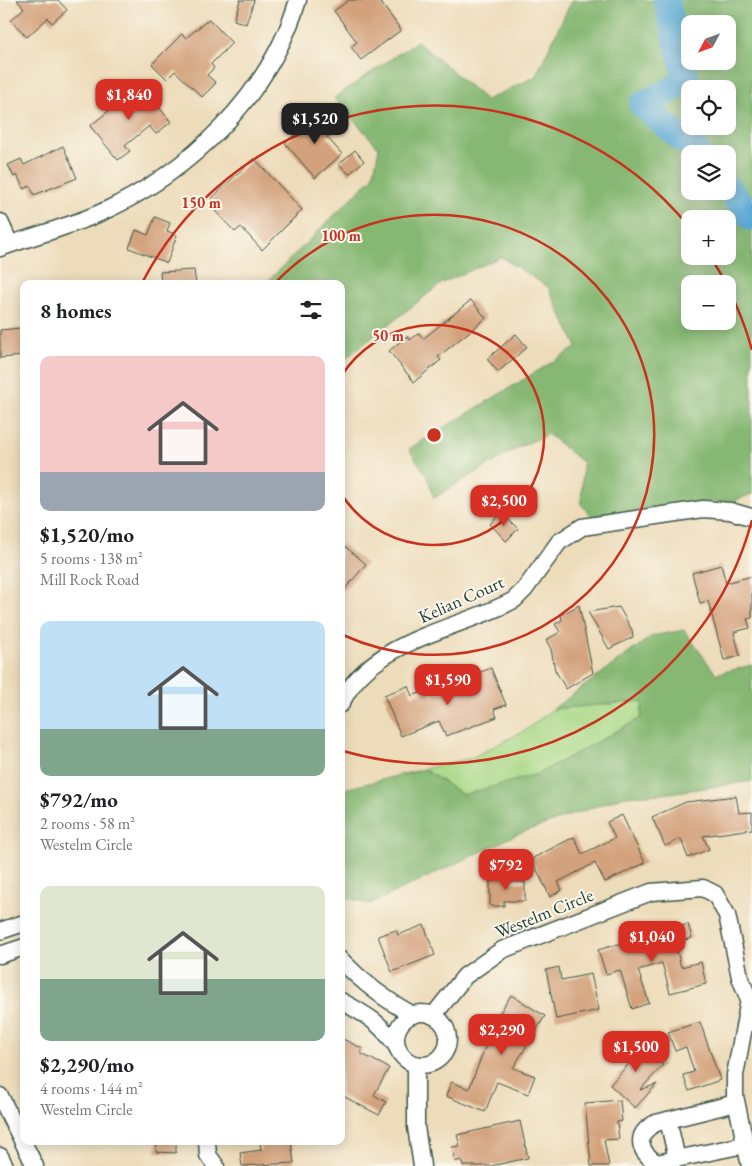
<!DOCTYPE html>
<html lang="en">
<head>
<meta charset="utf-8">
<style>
	body { margin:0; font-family:"EB Garamond",serif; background:#f2f2f2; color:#202124; height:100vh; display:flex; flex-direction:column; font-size:19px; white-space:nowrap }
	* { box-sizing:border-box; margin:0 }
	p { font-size:16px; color:#757577 }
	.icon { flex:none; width:28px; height:28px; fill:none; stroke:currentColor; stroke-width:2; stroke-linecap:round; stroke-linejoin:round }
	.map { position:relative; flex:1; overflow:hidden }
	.sheet { position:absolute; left:20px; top:280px; width:325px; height:865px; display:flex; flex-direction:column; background:#fff; border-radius:10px; box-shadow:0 2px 12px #0003 }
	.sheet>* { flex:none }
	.needle { width:32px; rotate:229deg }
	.buttons { position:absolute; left:681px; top:15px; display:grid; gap:10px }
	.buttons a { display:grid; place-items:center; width:55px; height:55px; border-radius:10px; background:#fff; box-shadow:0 2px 12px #0003; font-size:25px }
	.price { position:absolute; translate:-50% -42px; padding:0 11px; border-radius:10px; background:#d93025; color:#fff; font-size:16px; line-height:32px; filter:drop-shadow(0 1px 2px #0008) }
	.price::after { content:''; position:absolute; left:50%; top:30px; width:15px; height:11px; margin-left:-8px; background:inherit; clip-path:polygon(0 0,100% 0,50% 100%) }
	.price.on { background:#222; color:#fff }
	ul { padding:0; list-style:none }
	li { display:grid; align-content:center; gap:10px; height:265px; padding:0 20px }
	li span { display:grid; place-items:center; height:155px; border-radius:10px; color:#555 }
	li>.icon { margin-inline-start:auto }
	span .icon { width:90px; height:90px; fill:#fffc; stroke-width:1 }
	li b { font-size:21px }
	h2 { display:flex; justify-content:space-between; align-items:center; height:60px; padding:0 20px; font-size:21px }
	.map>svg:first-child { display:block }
	.green { fill:#a9d886; stroke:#648a5d }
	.forest { fill:#86b873; stroke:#527a54; fill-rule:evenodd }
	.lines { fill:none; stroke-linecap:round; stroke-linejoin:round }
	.river { stroke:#5aa8d4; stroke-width:26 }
	.building { fill:#d3a17b }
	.minor-casing { stroke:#3e5548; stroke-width:19 }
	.minor { stroke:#fff; stroke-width:16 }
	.ring { fill:none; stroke:#c8321e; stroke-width:2.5 }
	.labels { text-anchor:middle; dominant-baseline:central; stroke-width:4; stroke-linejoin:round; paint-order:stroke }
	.street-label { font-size:18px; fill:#1f3d34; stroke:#fbf7ec }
	.centre { fill:#c8321e; stroke:#fbf7ec; stroke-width:2.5 }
	.ring-label { font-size:15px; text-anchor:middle; font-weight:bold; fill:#c8321e; stroke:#fbf7ec; stroke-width:4; stroke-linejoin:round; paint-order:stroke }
</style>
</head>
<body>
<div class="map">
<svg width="752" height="1166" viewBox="0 0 752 1166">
	<rect width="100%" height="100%" fill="#fbf7ec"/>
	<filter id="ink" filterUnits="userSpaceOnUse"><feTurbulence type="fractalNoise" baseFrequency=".02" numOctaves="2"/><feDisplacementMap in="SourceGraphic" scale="10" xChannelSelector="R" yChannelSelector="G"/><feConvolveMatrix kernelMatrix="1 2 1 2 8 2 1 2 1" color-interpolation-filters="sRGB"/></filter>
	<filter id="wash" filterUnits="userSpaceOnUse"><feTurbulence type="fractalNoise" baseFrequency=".0096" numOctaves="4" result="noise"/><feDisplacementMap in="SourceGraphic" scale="20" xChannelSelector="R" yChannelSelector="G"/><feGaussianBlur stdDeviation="1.12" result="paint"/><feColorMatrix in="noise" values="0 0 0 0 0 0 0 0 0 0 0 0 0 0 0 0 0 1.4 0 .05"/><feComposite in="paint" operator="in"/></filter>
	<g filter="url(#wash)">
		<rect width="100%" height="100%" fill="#eddcba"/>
		<!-- green -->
		<polygon class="green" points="643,701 641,718 538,774 463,795 424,769 471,758 526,730 553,709"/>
		<!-- forest -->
		<g class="forest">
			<path d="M572 0H752V494L731 502H697L593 518 581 504 583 463 548 434 519 447 434 498 427 476 409 449 577 347 548 287 501 257 442 283 341 362V284H265L373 177 379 148 334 98 417 41 486 100 535 77ZM690 24H728V61H690ZM690 89H728V126H690ZM690 154H728V191H690ZM690 219H728V256H690ZM690 284H728V321H690Z"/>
			<polygon points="684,630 716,674 752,665 752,781 663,794 625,796 518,834 370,904 341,896 341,790 424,769 463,795 538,774 641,718 643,701 553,709 652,636"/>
		</g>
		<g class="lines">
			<!-- river -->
			<g class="river">
				<polyline points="666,0 687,81 642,105 699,154"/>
				<polyline points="728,188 752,218"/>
			</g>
		</g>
		<g id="blocks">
			<!-- building -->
			<g class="building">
				<polygon points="17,0 58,0 67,10 52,23 48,18 27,37 11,20 24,8"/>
				<polygon points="240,0 254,0 246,24 234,20"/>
				<polygon points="349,0 379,0 401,30 361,60 351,47 357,42 334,11"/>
				<polygon points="209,19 232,43 211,64 214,68 207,75 216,83 202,97 175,71 167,79 152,64 182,34 186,38"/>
				<polygon points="141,85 171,122 156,134 149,126 125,146 130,151 118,160 90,126"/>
				<polygon points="322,111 337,129 327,137 342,154 315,178 285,143"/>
				<polygon points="63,146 77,178 34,195 30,186 24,189 17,175 14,177 8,165 21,159 24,165"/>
				<polygon points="355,150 364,161 349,174 339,164"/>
				<polygon points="254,158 302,210 262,250 241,227 235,232 215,211 219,207 211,199"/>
				<polygon points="155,217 170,223 167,231 177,235 167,263 129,248 136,230 148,235"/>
				<polygon points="194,270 196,284 161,284 160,272"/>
				<polygon points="471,300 486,318 438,357 441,360 414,382 389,351 407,336 410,340 419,333 423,339"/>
				<polygon points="21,328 24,356 0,358 0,330"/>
				<polygon points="516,334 527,347 498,372 487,359"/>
				<polygon points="501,512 518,529 506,541 490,524"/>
				<polygon points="341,543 366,564 341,594"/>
				<polygon points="721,565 726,583 752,576 752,618 747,619 750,628 734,632 740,656 724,660 708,601 700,603 692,573"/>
				<polygon points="579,605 593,673 566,689 555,670 551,649 546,640 560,632 555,624 562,620 561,615"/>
				<polygon points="619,607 632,630 633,637 609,649 588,612"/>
				<polygon points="491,668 506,705 494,709 497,717 446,736 439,721 401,736 384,695 408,686 412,696 428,690 431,697 475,681 473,675"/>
				<polygon points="736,796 739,813 752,812 752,829 703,836 709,849 688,858 681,839 665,846 652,817 686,802"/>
				<polygon points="622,815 645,863 605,882 595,863 558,882 562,890 550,897 533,862 533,858 574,837 582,854 615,838 607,822"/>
				<polygon points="490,876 511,876 511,882 525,882 525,901 504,901 504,906 490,906"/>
				<polygon points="688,924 692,938 675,943 681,967 701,962 706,984 670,993 662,963 638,970 649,1003 632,1009 620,970 606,974 598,950"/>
				<polygon points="424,925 435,955 392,972 378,936 396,930 398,935"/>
				<polygon points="559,967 561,980 591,974 599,1010 556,1019 546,970"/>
				<polygon points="511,995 545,1016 513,1068 535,1076 528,1094 497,1082 485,1112 446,1096 451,1082 469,1089 488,1040 484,1038"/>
				<polygon points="700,1022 720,1080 689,1091 683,1075 694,1072 686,1047 675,1051 668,1032"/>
				<polygon points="631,1035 663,1065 640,1090 657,1084 635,1108 610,1085 633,1059 621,1047"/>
				<polygon points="341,1038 363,1049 360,1053 389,1068 374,1095 386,1102 379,1115 341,1095"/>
				<polygon points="620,1100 622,1121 617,1122 619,1139 604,1140 609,1166 591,1166 585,1103"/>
				<polygon points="520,1121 528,1158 491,1166 463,1166 461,1160 455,1162 452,1147 460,1146 457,1135"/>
				<polygon points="157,1141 176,1141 176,1153 156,1152"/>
				<polygon points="260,1141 291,1141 294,1163 242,1166 240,1153 261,1150"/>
			</g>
		</g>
	</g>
	<g filter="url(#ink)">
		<use href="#blocks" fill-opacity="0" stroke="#3e5548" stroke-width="1"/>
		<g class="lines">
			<defs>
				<g id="minor">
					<polyline points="0,222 10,244"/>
					<path d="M0 248C33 236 68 227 100 213 189 173 270 95 298 0"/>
					<path d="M341 704C369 640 458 630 514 600L525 589 559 542 582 527 703 509 730 511 751 517"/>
					<polyline points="0,931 24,923"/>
					<polyline points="0,955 24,947"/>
					<path d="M341 960C363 983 385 1000 413 1015"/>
					<path d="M341 1001C367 1015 381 1023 398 1048"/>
					<circle cx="422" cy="1039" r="26"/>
					<polyline points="433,1016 465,976 502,950 651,892 703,888 715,894 727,915 740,977 749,1000 735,1075 735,1096 750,1166"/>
					<polyline points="416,1064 416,1127 422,1166"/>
					<polyline points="0,1096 35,1166"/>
					<path d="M736 1103 656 1123C634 1134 638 1151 657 1163L744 1145"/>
					<polyline points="668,1120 677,1159"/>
					<polyline points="207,1141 208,1155 216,1166"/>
					<polyline points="0,1156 5,1166"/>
				</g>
			</defs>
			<!-- minor casing -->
			<use href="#minor" class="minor-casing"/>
			<!-- minor -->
			<use href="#minor" class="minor"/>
		</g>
	</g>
	<!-- distance rings -->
	<g class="ring">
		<path d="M342 375A110 110 0 1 1 342 495"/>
		<path d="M274 284A220 220 0 1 1 343 635"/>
		<path d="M752 520A329 329 0 0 1 343 751M142 283A329 329 0 0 1 690 228M711 258A329 329 0 0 1 726 283M728 288A329 329 0 0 1 752 350"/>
	</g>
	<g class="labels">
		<!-- street labels -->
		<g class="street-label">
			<text transform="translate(461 599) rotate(-24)">Kelian Court</text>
			<text transform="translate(544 913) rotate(-22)">Westelm Circle</text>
		</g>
	</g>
	<circle cx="434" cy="435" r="8" class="centre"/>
	<g class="ring-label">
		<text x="201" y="208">150 m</text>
		<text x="341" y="241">100 m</text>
		<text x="388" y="341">50 m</text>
	</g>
</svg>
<div class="buttons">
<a><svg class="needle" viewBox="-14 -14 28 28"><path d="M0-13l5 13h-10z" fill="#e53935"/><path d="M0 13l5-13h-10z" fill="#757577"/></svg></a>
<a><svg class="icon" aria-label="locate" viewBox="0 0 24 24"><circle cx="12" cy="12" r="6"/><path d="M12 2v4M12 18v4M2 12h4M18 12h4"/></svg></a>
<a><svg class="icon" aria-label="layers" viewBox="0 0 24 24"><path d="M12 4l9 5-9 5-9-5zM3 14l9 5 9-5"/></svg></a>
<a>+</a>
<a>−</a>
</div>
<b class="price" style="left:129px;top:121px">$1,840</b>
<b class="price on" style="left:315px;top:145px">$1,520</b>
<b class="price" style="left:504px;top:527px">$2,500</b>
<b class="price" style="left:448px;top:706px">$1,590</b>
<b class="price" style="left:506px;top:891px">$792</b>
<b class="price" style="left:652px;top:963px">$1,040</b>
<b class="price" style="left:502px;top:1056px">$2,290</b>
<b class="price" style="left:636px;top:1073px">$1,500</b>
<section class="sheet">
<h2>8 homes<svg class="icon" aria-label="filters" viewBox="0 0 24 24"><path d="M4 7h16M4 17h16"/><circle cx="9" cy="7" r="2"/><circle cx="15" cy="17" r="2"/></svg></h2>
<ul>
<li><span style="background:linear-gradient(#f6c9c9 75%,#9aa5b1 0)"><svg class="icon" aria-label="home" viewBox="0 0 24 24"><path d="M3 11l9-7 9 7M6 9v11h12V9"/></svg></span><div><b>$1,520/mo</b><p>5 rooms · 138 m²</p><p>Mill Rock Road</p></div></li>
<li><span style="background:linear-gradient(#bfe0f5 70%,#7fa58c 0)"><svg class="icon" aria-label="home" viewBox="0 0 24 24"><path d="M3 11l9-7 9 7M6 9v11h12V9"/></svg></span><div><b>$792/mo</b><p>2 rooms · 58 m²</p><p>Westelm Circle</p></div></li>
<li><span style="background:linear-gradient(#dfe7d0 60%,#7fa58c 0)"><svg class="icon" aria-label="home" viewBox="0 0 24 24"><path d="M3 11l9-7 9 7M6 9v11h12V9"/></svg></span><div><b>$2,290/mo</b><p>4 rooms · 144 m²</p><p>Westelm Circle</p></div></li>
</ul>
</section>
</div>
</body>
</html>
